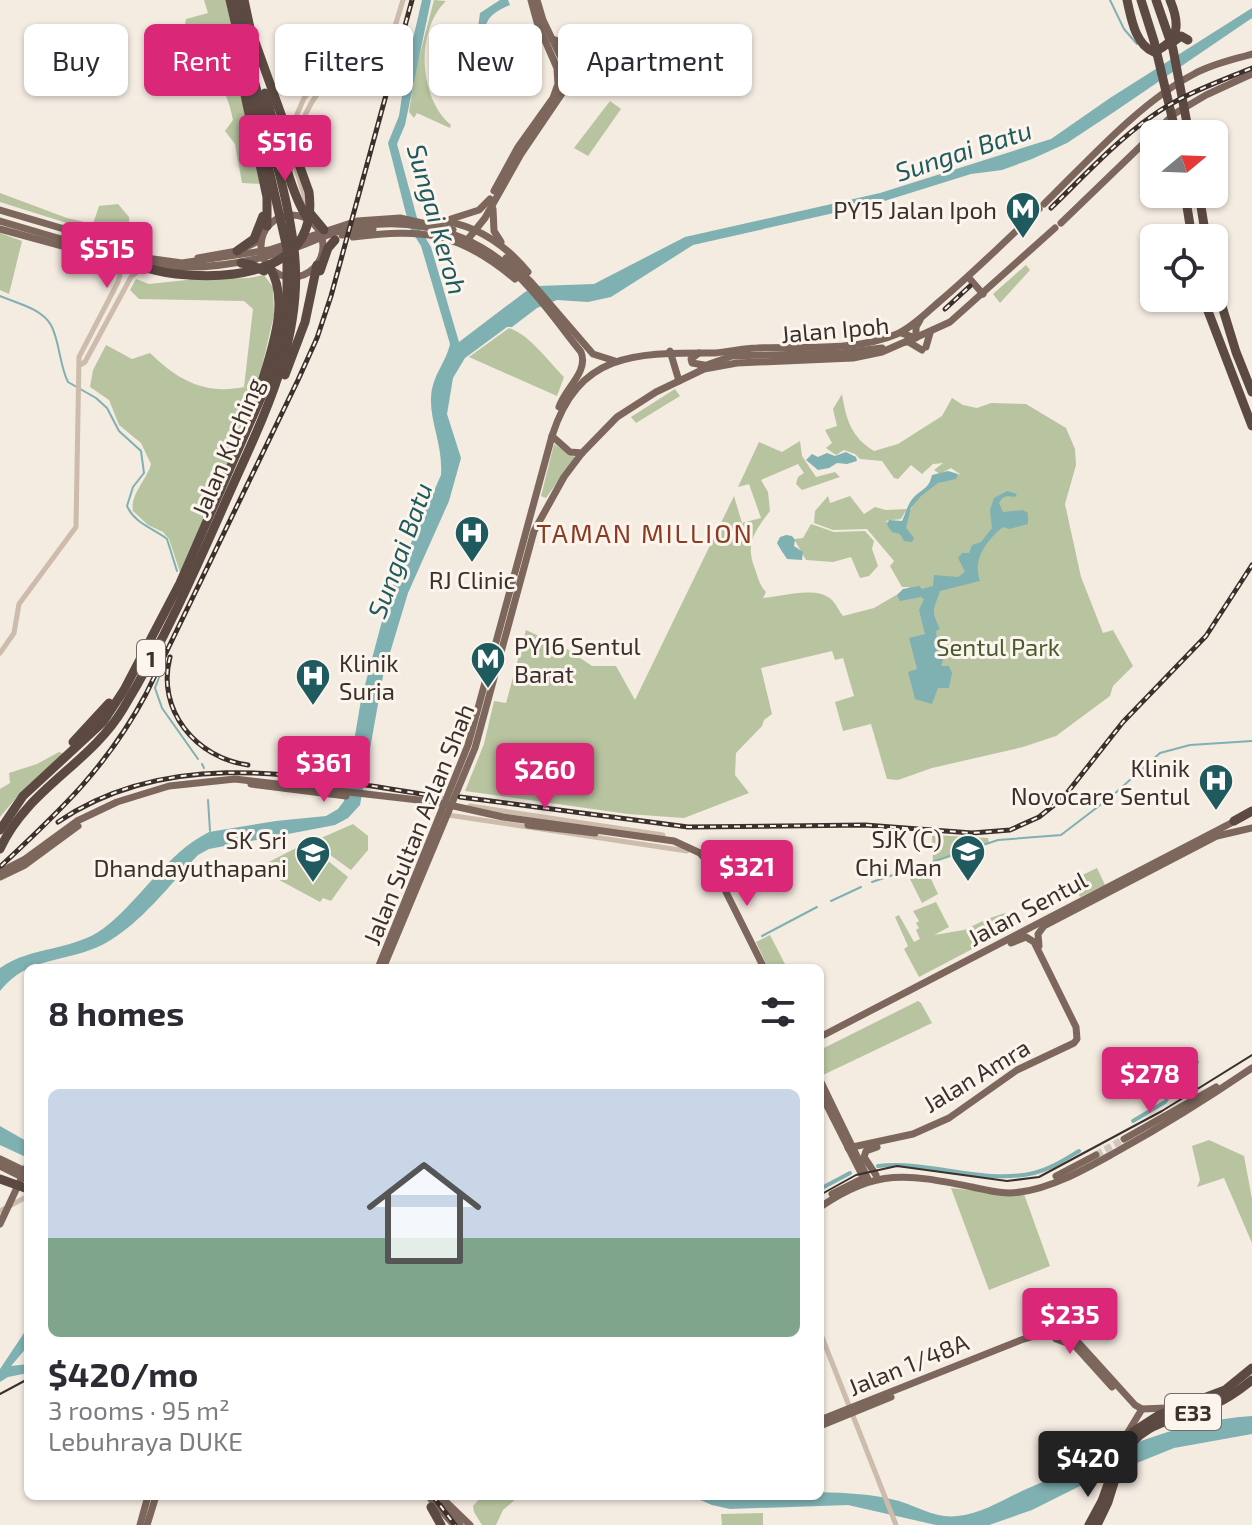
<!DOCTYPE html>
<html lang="en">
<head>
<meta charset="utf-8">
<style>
	body { margin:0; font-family:"Exo 2",sans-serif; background:#f7f7f7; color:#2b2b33; height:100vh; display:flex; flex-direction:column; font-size:30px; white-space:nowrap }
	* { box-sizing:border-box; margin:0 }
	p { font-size:26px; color:#7c7c81 }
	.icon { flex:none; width:44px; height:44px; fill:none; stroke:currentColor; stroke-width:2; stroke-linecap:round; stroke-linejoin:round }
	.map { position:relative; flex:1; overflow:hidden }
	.drawer { position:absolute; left:24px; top:964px; width:800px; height:536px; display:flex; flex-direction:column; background:#fff; border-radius:12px; box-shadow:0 2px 6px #0004 }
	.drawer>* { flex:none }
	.banner { position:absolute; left:24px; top:24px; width:800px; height:72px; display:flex; gap:16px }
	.needle { width:52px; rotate:71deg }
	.buttons { position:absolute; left:1140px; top:120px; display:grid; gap:16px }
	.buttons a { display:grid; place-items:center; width:88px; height:88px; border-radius:12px; background:#fff; box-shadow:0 2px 6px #0004; font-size:40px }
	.price { position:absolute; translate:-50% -68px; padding:0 18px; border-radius:8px; background:#db2777; color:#fff; font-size:26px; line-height:52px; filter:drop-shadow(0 2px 4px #0008) }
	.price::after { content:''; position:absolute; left:50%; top:48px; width:24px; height:18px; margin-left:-12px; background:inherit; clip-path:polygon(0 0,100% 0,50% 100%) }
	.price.current { background:#222; color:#fff }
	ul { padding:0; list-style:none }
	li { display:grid; align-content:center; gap:16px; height:424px; padding:0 24px }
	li+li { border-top:2px solid #e1e1e2 }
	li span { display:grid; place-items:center; height:248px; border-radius:12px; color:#555 }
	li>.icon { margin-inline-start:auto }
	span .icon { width:144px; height:144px; fill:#fffc; stroke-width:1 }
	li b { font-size:34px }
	h2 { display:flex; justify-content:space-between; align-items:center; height:96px; padding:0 24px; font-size:34px }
	.pill { padding:0 28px; border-radius:12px; background:#fff; box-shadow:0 2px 6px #0004; font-size:28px; line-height:72px }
	.pill.current { background:#db2777; color:#fff }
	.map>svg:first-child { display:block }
	.green { fill:#b8c4a0 }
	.water { fill:#7fb0b2 }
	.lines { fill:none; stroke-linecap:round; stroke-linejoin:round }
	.stream { stroke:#7fb0b2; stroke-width:2 }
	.canal { stroke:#7fb0b2; stroke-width:4 }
	.major-tunnel { stroke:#cfc6bd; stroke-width:7; stroke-dasharray:7 3.5; stroke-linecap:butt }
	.minor { stroke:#cdbbac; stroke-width:5 }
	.major { stroke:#7d675c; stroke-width:7 }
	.highway { stroke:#5c4a42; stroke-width:9 }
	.tram { stroke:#3b302b; stroke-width:2 }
	.rail-casing { stroke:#3b302b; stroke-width:5 }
	.rail { stroke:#fbf5ee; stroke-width:2; stroke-dasharray:6; stroke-linecap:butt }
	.labels { text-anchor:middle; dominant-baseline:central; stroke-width:6; stroke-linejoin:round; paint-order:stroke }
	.shield { fill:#fbf5ee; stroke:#756b66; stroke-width:2 }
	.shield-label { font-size:22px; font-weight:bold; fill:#3b302b }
	.poi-label { font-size:24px; fill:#3b302b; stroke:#fbf5ee; text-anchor:end }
	.street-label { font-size:24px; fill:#3b302b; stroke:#fbf5ee }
	.park-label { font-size:24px; fill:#4a5a2e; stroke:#fbf5ee }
	.water-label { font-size:26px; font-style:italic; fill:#1f5a5e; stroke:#fbf5ee }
	.neighbourhood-label { font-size:26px; letter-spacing:2px; fill:#8c3b22; stroke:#fbf5ee }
</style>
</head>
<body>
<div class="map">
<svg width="1252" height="1525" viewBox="0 0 1252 1525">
	<rect width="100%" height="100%" fill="#f4ebe1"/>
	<!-- green -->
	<g class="green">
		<path d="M204 0H226L262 184 242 183 235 144 225 131 233 120C226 81 207 68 182 40L186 19 208 13Z"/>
		<path d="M434 0 446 1C415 31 419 98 451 125L450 128 417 113 414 118 409 112 415 73Z"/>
		<polygon points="610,101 621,109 588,156 574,148"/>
		<polygon points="0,193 67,218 93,224 99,206 118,204 129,217 130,230 123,235 111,237 0,202"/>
		<polygon points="0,233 22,241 9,294 0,290"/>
		<polygon points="1026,265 1030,270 1000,303 993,294"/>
		<path d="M264 275 273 287 274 315 254 401 181 575 169 539 163 532 148 525 133 511C130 494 147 480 151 464L141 443 119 425 109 400 90 387 93 370 106 345 132 359 150 353C178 380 204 395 244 387L253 309 244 301 139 299 130 290 136 279 149 284 196 279 249 278Z"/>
		<path d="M509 328C530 335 548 361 564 377L557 396 469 357Z"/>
		<polygon points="675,389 680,396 636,423 631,417"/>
		<path d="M842 394C846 419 851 437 874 451L898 444 942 416 952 398 963 405 977 408 991 403 1026 404 1066 428 1075 449 1076 465 1065 504 1081 577 1103 633 1113 630 1133 666 1113 686 1110 696 1056 736 1023 747 932 768 898 780 887 779 871 724 843 731 835 702 854 696 843 658 835 660 832 651 761 668 772 714 764 720 762 726 736 753 735 775 749 793 684 818 628 814 465 791 484 744 494 701 506 703 526 630 567 649 592 666H616L635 700 734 496 742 523 761 518 749 484 738 487 759 442 782 452 800 441 802 456 816 477 835 472 840 477 802 490 796 484 798 477 804 473 798 464 761 480 768 492 770 511C754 532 745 544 755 569 758 578 760 586 766 592L763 598C782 597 816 585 832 600 836 604 839 611 843 616L874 608 910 587H902L890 566 894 561 867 529 833 530 814 523 815 511 828 496 830 503 850 496 864 514 875 507 886 510 907 509 901 519 885 521 903 527C915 494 929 485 960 474L951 468 940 474 934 470 943 463 933 464 922 474 911 465 898 479 894 478 882 461 860 459 855 454 844 450 836 455 826 448 832 443 825 430 837 426 833 409Z"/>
		<polygon points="554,444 575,457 546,498 541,496"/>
		<polygon points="811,524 834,532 865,531 874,541 872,549 878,566 869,576 860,578 851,557 833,562 806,560 794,539 803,538"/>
		<polygon points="59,752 65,754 21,792 0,817 0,789 10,783 9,773 37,764"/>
		<polygon points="353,824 368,836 368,850 351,870 312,842"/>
		<polygon points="932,835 988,838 989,843 933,861"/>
		<polygon points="306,843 348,877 331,901 323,898 320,902 257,868"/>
		<polygon points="925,866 938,894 922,903 907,873"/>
		<polygon points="1097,868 1105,885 1080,897 1072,880"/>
		<polygon points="936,902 949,927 934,935 964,930 987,919 1005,913 1022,923 919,977 904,949 908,946 895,917 899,915 914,942 920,939 916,930 919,928 916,923 919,921 913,911"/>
		<polygon points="770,935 787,968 768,968 756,942"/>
		<polygon points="918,1001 921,1003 932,1023 823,1075 820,1069 820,1050"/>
		<polygon points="1209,1140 1244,1156 1252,1199 1252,1243 1224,1178 1197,1187 1200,1180 1192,1146"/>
		<polygon points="951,1188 1013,1195 1024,1194 1050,1266 989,1290"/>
		<polygon points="482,1496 519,1496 503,1510 496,1525 482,1525 474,1512 473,1506"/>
		<polygon points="763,1513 763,1525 722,1525 721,1514"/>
	</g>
	<!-- water -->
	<g class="water">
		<path d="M422 0H431L405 125 397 144 420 229 431 247 459 342 525 292 538 286 594 284 685 237 880 193 1051 139 1110 98 1252 8V18L1114 112 1067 143 1032 159 1002 170 971 174 878 203 693 245 611 297 588 302 557 300 537 308 512 327H507L465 358 453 378 447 414 461 458 449 501 408 593 383 676 360 805 348 818 335 825 209 849 198 855C170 884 141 924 104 944 67 963 27 956 0 991V968C31 946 74 951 104 928 142 899 165 854 209 832L276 821 326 816 338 809 344 801 361 700 390 591 441 475C443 445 430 423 431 398 432 375 446 363 450 344L421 246 411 230 405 210 388 143 399 116 406 69Z"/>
		<path d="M500 0H508L510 5C480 17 487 27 480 55L472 54 476 35 465 51 468 36 478 28 480 13Z"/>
		<polygon points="846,452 856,457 857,461 847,464 837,463 829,468 818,470 806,460 812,454 818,457 827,453 835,456"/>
		<path d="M948 471 958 474 956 479 938 483 921 496 911 508 906 528 914 538 912 542 904 541 900 534 892 532 887 525 889 520 902 521C906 513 908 502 915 496 924 488 929 488 932 475Z"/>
		<path d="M1007 491 1017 494 1015 497C1007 496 1003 495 999 503L1003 512 1023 510 1028 513V524L1009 529 1003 527C987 540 972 559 980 581L940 591C934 610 930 609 940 629L936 631 937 639 942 641 946 651 941 666H949L952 673 949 688H938L932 704 915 699 908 672 917 669 909 638 925 634 919 610 924 599 921 597 900 601 897 595 903 589 919 586 922 589 933 586 934 575 958 577 965 572 958 558 962 553H969L972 545 981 542 992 528 990 510 994 498Z"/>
		<path d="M786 535 792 536 795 540 794 546 803 552 802 560 787 559C784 554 780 549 777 543L780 537Z"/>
		<polygon points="0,1126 28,1142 28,1158 0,1145"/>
		<polygon points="28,1327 28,1346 11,1366 28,1364 28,1373 8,1377 0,1382 0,1369"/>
		<path d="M1252 1416V1434L1174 1448 1080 1486 1032 1510 989 1525H936L848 1505 730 1509 712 1505 691 1496H820V1492C846 1493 874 1494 899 1501 919 1507 936 1519 958 1516 984 1513 1007 1497 1031 1487 1103 1456 1173 1421 1252 1416Z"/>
	</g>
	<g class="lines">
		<!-- stream -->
		<g class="stream">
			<polyline points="1110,0 1124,29 1137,44"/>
			<path d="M0 296C16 303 41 308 51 325 60 342 59 364 68 382L96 398 107 408 119 431 141 451 144 473 133 487 127 506C135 524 153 528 167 539L177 571"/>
			<polyline points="160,675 155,688 162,708 198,759"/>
			<polyline points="202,764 204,768"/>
			<polyline points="208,800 210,831"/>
			<polyline points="872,882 998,840 1061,835 1112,796 1160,753 1190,745 1252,741"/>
			<polyline points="831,901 861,887"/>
			<polyline points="762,936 817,907"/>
			<polyline points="699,968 700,968"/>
		</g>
		<!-- canal -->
		<g class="canal">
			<polyline points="1133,1121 1165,1102 1187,1068 1197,1062"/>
			<path d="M878 1166C930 1160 982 1185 1034 1173 1050 1169 1064 1160 1079 1151"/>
			<polyline points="820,1189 850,1173"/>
		</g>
		<!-- major-tunnel -->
		<polyline class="major-tunnel" points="1096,1155 1124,1139"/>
		<!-- minor -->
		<g class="minor">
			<polyline points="278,127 284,133 289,133 304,98 330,69 334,69 361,92 376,89 403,0"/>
			<polyline points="295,165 306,202"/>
			<path d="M290 173C294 135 307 98 337 72"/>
			<polyline points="80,365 85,362 131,277 142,268"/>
			<polyline points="0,653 14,633 19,604 76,527 79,357 118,282 121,271 116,262"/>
			<polyline points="470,806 663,835"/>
			<polyline points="448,815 687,851"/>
			<polyline points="0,1211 28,1196"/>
			<polyline points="820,1332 896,1525"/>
		</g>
		<!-- major -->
		<g class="major">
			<polyline points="552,39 580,48"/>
			<polyline points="567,69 571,57 582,52"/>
			<polyline points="494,191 518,147 553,98 558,84 557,68 537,22 531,0"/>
			<path d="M1044 204C1087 162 1140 102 1194 74 1212 64 1232 60 1252 54"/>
			<polyline points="493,209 494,231 501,242"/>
			<polyline points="0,210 146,253"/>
			<circle cx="292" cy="246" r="31"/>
			<polyline points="451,219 479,210 490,199"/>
			<path d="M437 220C474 224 504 243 528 272"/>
			<polyline points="0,221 102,251"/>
			<polyline points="1061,223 1174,114 1206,95 1252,74"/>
			<polyline points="0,229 117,261"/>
			<polyline points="342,235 373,229"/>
			<polyline points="68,236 146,258 182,263 269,250 357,221 400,218 453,230"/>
			<path d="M353 237C424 228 459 232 515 279"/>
			<polyline points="464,244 485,218 521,154 565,89 565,66 543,20 537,0"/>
			<polyline points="198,258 237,251 261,240"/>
			<polyline points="506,258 531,282 593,354 615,361"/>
			<path d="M141 262C188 273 239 265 286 251 303 246 320 237 337 232 392 215 455 225 500 260 532 285 556 321 581 352 589 372 565 388 559 407"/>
			<polyline points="969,278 983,294"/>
			<polyline points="901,333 916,338 916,327 920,320"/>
			<polyline points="907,341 922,350"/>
			<polyline points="906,342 950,322 1055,228"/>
			<polyline points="926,347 930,333"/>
			<polyline points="670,351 679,381"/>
			<polyline points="699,353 691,359 692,363 704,365"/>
			<polyline points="701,367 732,356 841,353 882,348"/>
			<polyline points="552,436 570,452 582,453"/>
			<polyline points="251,784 346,796"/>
			<polyline points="528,825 595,833"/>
			<polyline points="0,872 25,859 77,821 117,802 169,786 235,779 436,802 503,817 674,841 700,853 716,872 764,968"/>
			<polyline points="0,877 25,865 78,826"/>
			<polyline points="1039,946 1038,934 1044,926 1217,836 1252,828"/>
			<polyline points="384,966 475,748 534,531 564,477 582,453 617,417 656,392 704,369 737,363 853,358 882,352 907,341"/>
			<path d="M378 968 468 745 552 436C579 350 639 353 715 353 729 352 743 348 757 348 802 346 855 352 897 334 913 327 927 312 940 301 974 272 1006 241 1039 209"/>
			<polyline points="820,1037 1237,820"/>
			<polyline points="820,1080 869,1181"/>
			<polyline points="820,1092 863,1177"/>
			<polyline points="1124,1139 1216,1087"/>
			<polyline points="848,1148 913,1134 949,1118 1017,1070 1074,1043 1077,1039 1076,1027 1034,942 1026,937 1011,943"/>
			<polyline points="0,1159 27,1172"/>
			<polyline points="0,1166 28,1180"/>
			<polyline points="876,1175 864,1157 866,1151 877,1147"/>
			<polyline points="1056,1176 1096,1155"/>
			<polyline points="832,1194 860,1180"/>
			<path d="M820 1207C878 1168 907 1174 972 1187 987 1190 1004 1195 1020 1192 1053 1188 1087 1168 1116 1152 1163 1126 1208 1098 1252 1068"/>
			<polyline points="0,1224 28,1164"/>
			<polyline points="1056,1339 1075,1346 1112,1387"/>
			<path d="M820 1420 1021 1340C1042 1333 1058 1330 1078 1342L1135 1405 1142 1409 1166 1408"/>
			<polyline points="820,1426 891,1397"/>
			<polyline points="1125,1437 1142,1409"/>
			<polyline points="428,1496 454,1525"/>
			<polyline points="440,1496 470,1525"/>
			<polyline points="443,1504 460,1525"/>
			<polyline points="140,1525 148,1496"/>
			<polyline points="147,1525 156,1496"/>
		</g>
		<!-- highway -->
		<g class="highway">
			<path d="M1127 0C1131 17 1135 45 1154 52 1180 40 1180 24 1170 0"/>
			<polyline points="1141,0 1154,41 1176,134"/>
			<polyline points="1156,0 1173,49 1189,134"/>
			<polyline points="1170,44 1181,36 1188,40"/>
			<path d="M265 93C275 124 290 196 309 220"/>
			<polyline points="245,95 267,197 267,226"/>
			<polyline points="1185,194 1192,238"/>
			<polyline points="1199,194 1206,238"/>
			<polyline points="309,212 324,230"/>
			<path d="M99 250C123 260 149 271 176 274 235 280 319 272 309 192L250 28 244 0"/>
			<polyline points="237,251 254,239 263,216"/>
			<polyline points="241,263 252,265 264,271"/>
			<polyline points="320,271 328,248 335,240"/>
			<polyline points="1214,280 1236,352 1252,392"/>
			<polyline points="1203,298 1252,426"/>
			<polyline points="285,375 305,322 317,265"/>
			<path d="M258 396C268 358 292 304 270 268"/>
			<polyline points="73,742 109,703"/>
			<polyline points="1234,821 1252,811"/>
			<polyline points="0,830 23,796 103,722 124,690 180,583 276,363 287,309 287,248 230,0"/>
			<path d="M0 849C27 789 90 764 123 709 163 643 194 573 225 503 261 421 305 340 294 249 284 164 248 84 238 0"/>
			<polyline points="0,1179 28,1189"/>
			<path d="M1122 1459C1138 1420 1182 1419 1215 1404 1229 1398 1241 1389 1252 1380"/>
			<polyline points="431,1507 441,1525"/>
			<polyline points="1089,1525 1102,1501 1122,1445 1134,1431 1159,1415 1225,1390 1252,1368"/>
			<polyline points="1097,1525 1108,1502 1117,1473"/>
		</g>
		<!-- tram -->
		<g class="tram">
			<polyline points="820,1195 856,1175 897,1166 1007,1181 1039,1177 1162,1111 1252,1055"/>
			<polyline points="0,1394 28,1379"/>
		</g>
		<defs>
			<g id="rail">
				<path d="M1051 208C1083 177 1115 142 1152 116 1181 95 1218 82 1252 68"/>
				<polyline points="945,309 970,286"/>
				<path d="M170 657C156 710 196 758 248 765"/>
				<polyline points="460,797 688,827 865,825 972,833 1010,830 1039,817 1063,798 1123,722 1206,636 1252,565"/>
				<path d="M58 822C173 744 313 777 440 797"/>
				<path d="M1 866C61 810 107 767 146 694L298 380 317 338 331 296 412 0"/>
				<polyline points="433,1496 455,1525"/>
			</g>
		</defs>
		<!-- rail casing -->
		<use href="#rail" class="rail-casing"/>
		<!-- rail -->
		<use href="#rail" class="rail"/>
	</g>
	<!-- icons -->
	<defs>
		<symbol id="metro-pin" viewBox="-11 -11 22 30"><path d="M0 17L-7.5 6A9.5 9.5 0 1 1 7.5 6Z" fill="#1f5a5e" stroke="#fbf5ee"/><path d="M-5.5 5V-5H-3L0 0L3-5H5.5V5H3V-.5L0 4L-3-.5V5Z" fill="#fff"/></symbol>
		<symbol id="hospital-pin" viewBox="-11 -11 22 30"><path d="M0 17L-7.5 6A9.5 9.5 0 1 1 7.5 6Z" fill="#1f5a5e" stroke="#fbf5ee"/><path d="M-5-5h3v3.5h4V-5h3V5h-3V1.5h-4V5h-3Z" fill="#fff"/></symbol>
		<symbol id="school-pin" viewBox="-11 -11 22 30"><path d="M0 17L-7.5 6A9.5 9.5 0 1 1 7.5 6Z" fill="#1f5a5e" stroke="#fbf5ee"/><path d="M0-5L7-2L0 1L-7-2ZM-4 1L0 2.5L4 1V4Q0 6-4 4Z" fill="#fff"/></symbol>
	</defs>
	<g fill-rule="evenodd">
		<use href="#metro-pin" x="1003" y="189" width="40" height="54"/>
		<use href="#hospital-pin" x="452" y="513" width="40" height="54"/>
		<use href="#metro-pin" x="468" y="639" width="40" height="54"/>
		<use href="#hospital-pin" x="293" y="656" width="40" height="54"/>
		<use href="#hospital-pin" x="1196" y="761" width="40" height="54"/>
		<use href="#school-pin" x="948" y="832" width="40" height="54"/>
		<use href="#school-pin" x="293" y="833" width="40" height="54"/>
	</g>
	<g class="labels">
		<!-- shield labels -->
		<g class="shield">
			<rect x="137" y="640" width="28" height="36" rx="6"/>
			<rect x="1165" y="1394" width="56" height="36" rx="6"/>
		</g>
		<g class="shield-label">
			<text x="151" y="658">1</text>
			<text x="1193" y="1412">E33</text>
		</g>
		<!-- poi labels -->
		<g class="poi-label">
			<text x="997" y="209">PY15 Jalan Ipoh</text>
			<text x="472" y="579" text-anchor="middle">RJ Clinic</text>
			<text x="514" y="645" text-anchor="start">PY16 Sentul<tspan x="514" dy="28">Barat</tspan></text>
			<text x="339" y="662" text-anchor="start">Klinik<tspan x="339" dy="28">Suria</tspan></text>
			<text x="1190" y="767">Klinik<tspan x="1190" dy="28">Novocare Sentul</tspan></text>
			<text x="942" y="838">SJK (C)<tspan x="942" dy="28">Chi Man</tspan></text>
			<text x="287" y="839">SK Sri<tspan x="287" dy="28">Dhandayuthapani</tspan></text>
		</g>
		<!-- street labels -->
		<g class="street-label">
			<text transform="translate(835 329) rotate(-5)">Jalan Ipoh</text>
			<text transform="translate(227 447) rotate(-67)">Jalan Kuching</text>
			<text transform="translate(418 824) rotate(-68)">Jalan Sultan Azlan Shah</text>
			<text transform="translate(1027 908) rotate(-28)">Jalan Sentul</text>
			<text transform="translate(976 1075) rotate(-31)">Jalan Amra</text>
			<text transform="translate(908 1364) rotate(-22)">Jalan 1/48A</text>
		</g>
		<!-- park labels -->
		<g class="park-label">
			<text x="998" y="646">Sentul Park</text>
		</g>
		<!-- water labels -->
		<g class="water-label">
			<text transform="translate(963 150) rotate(-18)">Sungai Batu</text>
			<text transform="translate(438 219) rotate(74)">Sungai Keroh</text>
			<text transform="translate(399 550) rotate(-70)">Sungai Batu</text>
		</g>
		<!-- neighbourhood labels -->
		<g class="neighbourhood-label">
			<text x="645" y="532">TAMAN MILLION</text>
		</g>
	</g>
</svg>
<div class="buttons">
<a><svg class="needle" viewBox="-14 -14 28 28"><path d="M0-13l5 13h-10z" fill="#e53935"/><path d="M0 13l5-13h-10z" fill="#7c7c81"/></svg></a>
<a><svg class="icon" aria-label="locate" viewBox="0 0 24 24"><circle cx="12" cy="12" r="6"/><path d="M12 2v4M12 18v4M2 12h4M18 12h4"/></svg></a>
</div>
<b class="price" style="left:285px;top:183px">$516</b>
<b class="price" style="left:107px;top:290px">$515</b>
<b class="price" style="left:324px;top:804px">$361</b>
<b class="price" style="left:545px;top:811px">$260</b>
<b class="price" style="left:747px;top:908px">$321</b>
<b class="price" style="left:1150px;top:1115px">$278</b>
<b class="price" style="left:1070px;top:1356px">$235</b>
<b class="price current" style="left:1088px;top:1499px">$420</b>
<div class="banner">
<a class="pill">Buy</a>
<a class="pill current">Rent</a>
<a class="pill">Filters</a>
<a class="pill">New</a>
<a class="pill">Apartment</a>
</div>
<section class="drawer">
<h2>8 homes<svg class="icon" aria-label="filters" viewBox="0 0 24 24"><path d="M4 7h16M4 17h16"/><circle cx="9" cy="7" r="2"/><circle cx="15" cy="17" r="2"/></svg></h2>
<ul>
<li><span style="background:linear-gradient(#c9d6e8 60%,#7fa58c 0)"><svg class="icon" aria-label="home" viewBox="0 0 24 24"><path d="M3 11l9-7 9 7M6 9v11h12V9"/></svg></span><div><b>$420/mo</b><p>3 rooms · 95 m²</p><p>Lebuhraya DUKE</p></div></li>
</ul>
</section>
</div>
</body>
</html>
